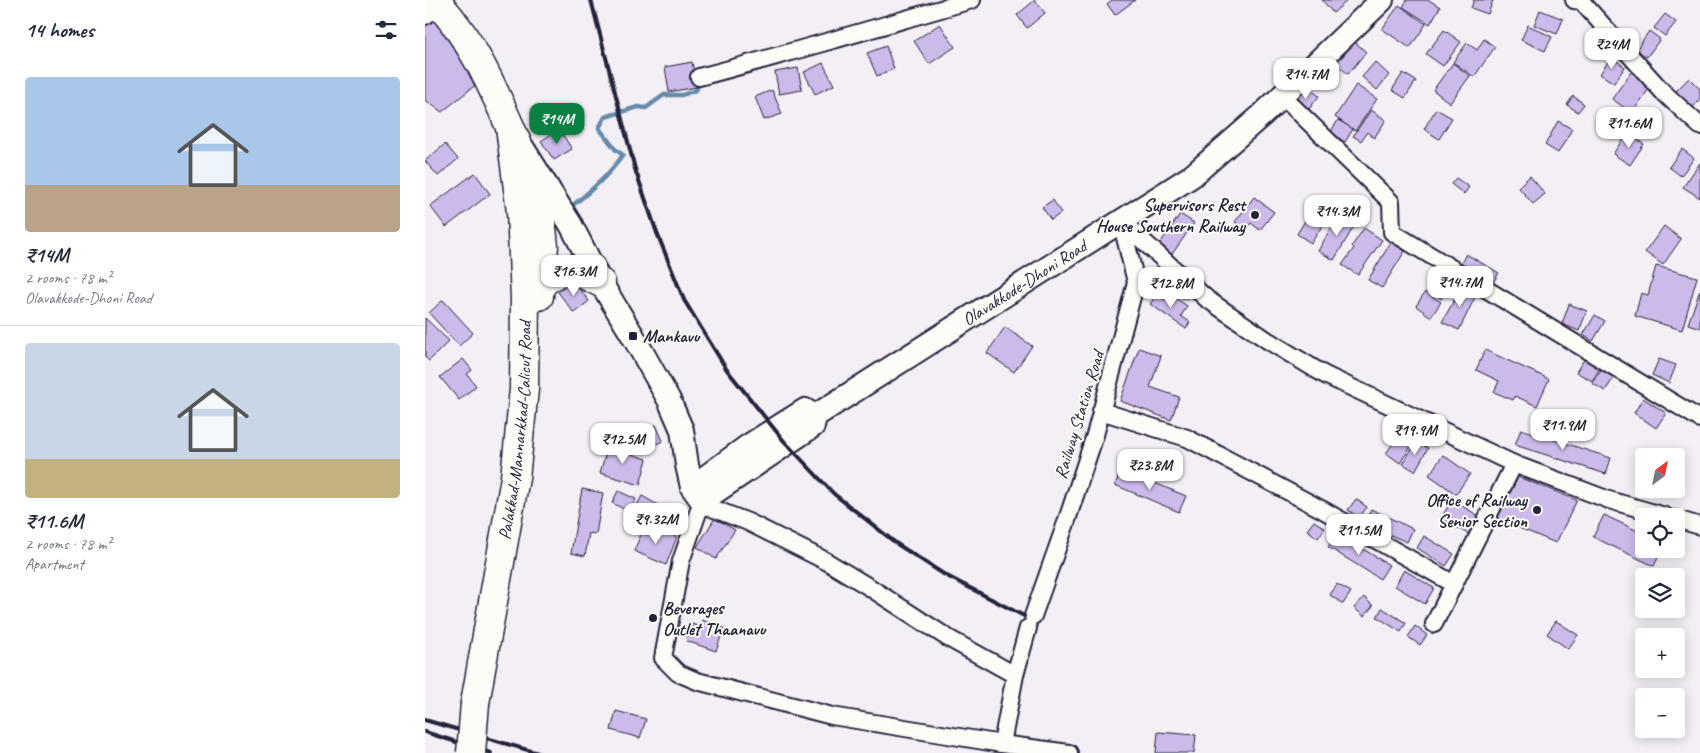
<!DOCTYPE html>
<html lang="en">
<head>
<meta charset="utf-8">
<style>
	body { margin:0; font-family:Caveat,sans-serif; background:#f6f6f7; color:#1f2937; height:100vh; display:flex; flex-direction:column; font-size:19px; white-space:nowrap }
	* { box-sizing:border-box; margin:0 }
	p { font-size:16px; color:#747a83 }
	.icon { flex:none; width:28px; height:28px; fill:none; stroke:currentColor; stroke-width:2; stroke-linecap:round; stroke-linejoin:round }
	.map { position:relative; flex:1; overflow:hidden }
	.sheet { display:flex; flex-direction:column; background:#fff; width:425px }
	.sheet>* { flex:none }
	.needle { width:32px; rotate:33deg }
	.tools { position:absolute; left:1210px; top:448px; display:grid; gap:10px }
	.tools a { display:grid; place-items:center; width:50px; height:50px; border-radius:5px; background:#fff; box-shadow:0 2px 12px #0003; font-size:25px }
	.price { position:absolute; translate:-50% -42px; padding:0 11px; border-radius:10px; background:#fff; color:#222; font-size:16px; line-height:32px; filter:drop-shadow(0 1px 2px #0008) }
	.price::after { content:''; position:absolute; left:50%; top:30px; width:15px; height:11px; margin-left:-8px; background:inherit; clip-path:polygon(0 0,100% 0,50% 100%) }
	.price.selected { background:#0b8043; color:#fff }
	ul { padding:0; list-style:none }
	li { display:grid; align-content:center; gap:10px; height:265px; padding:0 25px }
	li+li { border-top:1px solid #e0e1e3 }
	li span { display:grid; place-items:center; height:155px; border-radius:5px; color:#555 }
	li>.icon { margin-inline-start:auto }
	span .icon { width:90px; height:90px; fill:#fffc; stroke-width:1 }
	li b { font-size:21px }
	h2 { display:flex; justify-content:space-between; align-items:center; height:60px; padding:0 25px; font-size:21px }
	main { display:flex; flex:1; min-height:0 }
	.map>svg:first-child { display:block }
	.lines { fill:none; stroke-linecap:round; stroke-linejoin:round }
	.stream { stroke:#658aa9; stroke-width:4.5 }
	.building { fill:#ccbaeb; stroke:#22223b }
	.street-casing { stroke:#22223b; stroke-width:20 }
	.secondary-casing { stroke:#22223b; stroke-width:26 }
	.highway-casing { stroke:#22223b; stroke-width:31 }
	.street { stroke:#fdfcf7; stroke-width:16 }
	.secondary { stroke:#fdfcf7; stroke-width:22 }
	.highway { stroke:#fdfcf7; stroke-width:28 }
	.rail { stroke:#22223b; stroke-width:4 }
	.highway-bridge-casing { stroke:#22223b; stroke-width:31; stroke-linecap:butt }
	.highway-bridge { stroke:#fdfcf7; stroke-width:28 }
	.poi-dot { fill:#22223b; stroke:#fdfcf7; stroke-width:2 }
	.labels { text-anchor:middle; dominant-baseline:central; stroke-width:4; stroke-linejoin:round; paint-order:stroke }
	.poi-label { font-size:18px; font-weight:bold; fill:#22223b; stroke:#fdfcf7; text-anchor:end }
	.street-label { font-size:18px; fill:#22223b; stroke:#fdfcf7 }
</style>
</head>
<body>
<main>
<section class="sheet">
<h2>14 homes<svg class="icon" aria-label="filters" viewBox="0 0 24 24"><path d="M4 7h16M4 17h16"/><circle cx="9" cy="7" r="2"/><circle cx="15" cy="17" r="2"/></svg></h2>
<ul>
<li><span style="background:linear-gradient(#a9c7e8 70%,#b9a48a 0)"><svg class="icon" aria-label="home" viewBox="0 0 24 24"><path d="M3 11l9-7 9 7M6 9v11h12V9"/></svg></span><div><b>₹14M</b><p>2 rooms · 78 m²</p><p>Olavakkode-Dhoni Road</p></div></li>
<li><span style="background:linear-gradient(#c9d6e8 75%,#c2b280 0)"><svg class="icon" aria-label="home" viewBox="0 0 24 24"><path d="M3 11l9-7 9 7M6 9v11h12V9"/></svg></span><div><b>₹11.6M</b><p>2 rooms · 78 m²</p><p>Apartment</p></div></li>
</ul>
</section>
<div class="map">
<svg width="1275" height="753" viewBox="0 0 1275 753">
	<rect width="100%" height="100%" fill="#f3eff5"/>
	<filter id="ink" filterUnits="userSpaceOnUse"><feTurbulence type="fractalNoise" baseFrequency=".02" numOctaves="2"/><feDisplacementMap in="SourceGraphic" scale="10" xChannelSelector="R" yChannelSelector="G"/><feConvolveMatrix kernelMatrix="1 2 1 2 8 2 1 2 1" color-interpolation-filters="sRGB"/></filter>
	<g filter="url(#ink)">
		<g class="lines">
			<!-- stream -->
			<path class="stream" d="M143 209C164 193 183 176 198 155L190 149 174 128 180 117 213 107 221 108 239 95H257L271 90 276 81"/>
		</g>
		<!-- building -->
		<g class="building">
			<polygon points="610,0 620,13 602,28 592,15"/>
			<polygon points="687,0 710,0 690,15 682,4"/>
			<polygon points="897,0 923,0 908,13"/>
			<polygon points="982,0 1004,0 1015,7 1005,24 978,7"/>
			<polygon points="1049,0 1068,0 1063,14 1046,8"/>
			<polygon points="974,5 1001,24 985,48 957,29"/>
			<polygon points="1115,10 1138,19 1132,34 1109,25"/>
			<polygon points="1240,14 1251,22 1240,36 1229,28"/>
			<polygon points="6,15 53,83 17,112 0,100 0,20"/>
			<polygon points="515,24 530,47 504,64 489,41"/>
			<polygon points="1103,25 1127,37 1120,51 1096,40"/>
			<polygon points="1019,30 1036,42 1018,66 1001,54"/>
			<polygon points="1224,31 1235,39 1222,57 1211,50"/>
			<polygon points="1059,39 1070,47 1049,77 1028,62 1042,43 1052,50"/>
			<polygon points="930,42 941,52 923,74 911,64"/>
			<polygon points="461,46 469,69 452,76 442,53"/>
			<polygon points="1186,57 1200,67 1189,83 1175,74"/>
			<polygon points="267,62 272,87 244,92 240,67"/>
			<polygon points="950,62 964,75 952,90 937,77"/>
			<polygon points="398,63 409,85 390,94 379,72"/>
			<polygon points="1028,63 1045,76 1025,103 1008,90"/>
			<polygon points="373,68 377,90 354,94 350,72"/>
			<polygon points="1206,72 1226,86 1207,113 1187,99"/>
			<polygon points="978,73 991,81 980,98 967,90"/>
			<polygon points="1264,78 1275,89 1275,100 1264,111 1247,95"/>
			<polygon points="931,85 952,99 930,131 910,117"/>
			<polygon points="881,86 894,96 881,113 868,103"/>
			<polygon points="347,90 357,114 339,120 330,97"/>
			<polygon points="1148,96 1159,104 1153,112 1142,105"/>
			<polygon points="1011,109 1027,118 1014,139 999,129"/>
			<polygon points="946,110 961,120 949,138 942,132 936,141 928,136"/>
			<polygon points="913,120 928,129 920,142 905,133"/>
			<polygon points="1133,121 1147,129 1133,153 1120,145"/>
			<polygon points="134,129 147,149 129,160 116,141"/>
			<polygon points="1202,133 1219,144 1205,165 1188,154"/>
			<polygon points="20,144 33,159 13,176 0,161"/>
			<polygon points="1257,149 1269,158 1256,176 1244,167"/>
			<polygon points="1275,163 1275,198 1258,187"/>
			<polygon points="50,173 65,194 21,227 5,206"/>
			<polygon points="1105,176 1120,194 1108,204 1093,187"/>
			<polygon points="1031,178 1044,187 1039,194 1026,184"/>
			<polygon points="829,197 849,212 835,230 826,223 820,230 810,222"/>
			<polygon points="628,200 636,213 626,220 617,207"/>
			<polygon points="892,201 907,211 886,243 872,234"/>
			<polygon points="755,214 769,223 745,257 732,248"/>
			<polygon points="914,214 931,223 909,260 893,251"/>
			<polygon points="1239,226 1256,239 1238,265 1220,252"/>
			<polygon points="939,228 957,240 933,275 917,265 929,248 927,246"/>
			<polygon points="966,242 980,251 957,288 943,280"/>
			<polygon points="1041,254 1074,273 1067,284 1035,265"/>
			<polygon points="1231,266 1272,277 1257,330 1210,316 1216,293 1223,295"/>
			<polygon points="1013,273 1027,282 1016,299 1002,290"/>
			<polygon points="148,281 164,301 149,313 133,292"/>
			<polygon points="751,281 767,290 761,300 745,291"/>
			<polygon points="1037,286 1052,293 1034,330 1017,322"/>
			<polygon points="1275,290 1275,328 1263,324"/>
			<polygon points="1000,292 1016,302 1006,317 991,306"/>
			<polygon points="732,294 740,300 745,294 762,306 756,316 765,322 761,329 725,304"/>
			<polygon points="18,300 48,333 34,346 4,313"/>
			<polygon points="1144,304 1162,311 1154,331 1137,324"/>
			<polygon points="1170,315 1180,321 1168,341 1158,335"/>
			<polygon points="0,318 24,341 4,361 0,357"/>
			<polygon points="580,327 607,346 589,372 562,353"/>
			<polygon points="714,348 736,356 725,387 754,397 746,420 695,401"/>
			<polygon points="1060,350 1124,379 1112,406 1090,396 1088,400 1069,392 1074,381 1051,370"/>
			<polygon points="1160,358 1175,368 1167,381 1151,372"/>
			<polygon points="38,359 47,370 42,374 51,386 34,400 15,377"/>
			<polygon points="1234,359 1251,365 1244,383 1227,375"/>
			<polygon points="1177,368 1190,376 1180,391 1167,383"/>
			<polygon points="1218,398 1241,413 1231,428 1209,413"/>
			<polygon points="231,425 238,441 219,449 212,434"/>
			<polygon points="1096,429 1186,458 1181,474 1090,445"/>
			<polygon points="976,433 989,442 975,463 961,453"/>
			<polygon points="184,442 194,445 193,450 222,459 215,485 175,473"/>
			<polygon points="991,442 1003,448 990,471 978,464"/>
			<polygon points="1018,455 1045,474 1031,494 1004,475"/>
			<polygon points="696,469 761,496 754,512 690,485"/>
			<polygon points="1093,477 1152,500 1131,543 1072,519"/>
			<polygon points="157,489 178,493 171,534 164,533 160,556 146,553"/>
			<polygon points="193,491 211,499 205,512 187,503"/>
			<polygon points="217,496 240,509 229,526 224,523 220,530 203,521"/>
			<polygon points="931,499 942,507 934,518 923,510"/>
			<polygon points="1027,500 1054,516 1043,534 1016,518"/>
			<polygon points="946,509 988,529 982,542 939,524"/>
			<polygon points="247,510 256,518 247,530 237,522"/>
			<polygon points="1179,515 1219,534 1219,549 1237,549 1229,566 1168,537"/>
			<polygon points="290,518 310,530 291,559 272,547"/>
			<polygon points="889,521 900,528 893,538 882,530"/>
			<polygon points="226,526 252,537 241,565 209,551 217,532 222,535"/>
			<polygon points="912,533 964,565 955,579 903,547"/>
			<polygon points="999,536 1029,554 1021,566 992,548"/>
			<polygon points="979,570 1009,588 1000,604 970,586"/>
			<polygon points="912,584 926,592 918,604 905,595"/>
			<polygon points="939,597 948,606 939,616 929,608"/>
			<polygon points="957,608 981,623 976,632 952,617"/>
			<polygon points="277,620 299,628 291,651 261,641 267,624 275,627"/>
			<polygon points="1131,621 1153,635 1143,649 1122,634"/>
			<polygon points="990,626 1002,635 995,645 983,637"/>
			<polygon points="191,711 221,719 215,738 186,730"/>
			<polygon points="733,732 771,735 769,753 731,753"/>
		</g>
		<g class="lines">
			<defs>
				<g id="street">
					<polyline points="1149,0 1156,1 1238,92 1275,126"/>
					<polyline points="0,16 15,5"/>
					<path d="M274 77C366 53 456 26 547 0"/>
					<polyline points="857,96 966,202 967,232 1275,419"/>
					<polyline points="696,221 782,299 842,340 900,375 1089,464 1009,624"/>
					<polyline points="676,411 762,438 898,510 1029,584"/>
					<polyline points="1089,464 1184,500 1240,516"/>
					<polyline points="1251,519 1275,526"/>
					<polyline points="608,616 641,523 670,435 711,282 696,221"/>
					<polyline points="590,675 577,744 407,716 272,681 253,673 238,658 256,561 277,501 284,507 323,522 401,561 444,587 523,638 590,675 603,628"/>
					<polyline points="577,744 644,753"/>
				</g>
				<g id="secondary">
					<path id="s1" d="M86 129 146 225 176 283 208 336 244 400 257 430 262 465 267 487 277 501 388 426 390 416 767 176 837 115 957 0"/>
					<polyline points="267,487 323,446 380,410 390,416"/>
				</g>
				<g id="highway">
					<path d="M10 0C49 41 70 92 92 143"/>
					<polyline points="106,181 115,211 119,246 114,296"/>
					<path d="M115 285C143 263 146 268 176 283"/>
					<path id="s2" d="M50 703 90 478 99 389 100 298 96 212 85 127"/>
				</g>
			</defs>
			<!-- street casing -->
			<use href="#street" class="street-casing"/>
			<!-- secondary casing -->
			<use href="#secondary" class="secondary-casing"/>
			<!-- highway casing -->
			<use href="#highway" class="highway-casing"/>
			<!-- street -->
			<use href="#street" class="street"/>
			<!-- secondary -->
			<use href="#secondary" class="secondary"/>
			<!-- highway -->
			<use href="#highway" class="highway"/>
			<!-- rail -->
			<g class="rail">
				<polyline points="166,0 210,169 232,233 259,300 302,370 359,441 409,494 472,544 520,575 599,616"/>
				<polyline points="0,720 113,753"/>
				<polyline points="0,732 66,753"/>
			</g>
			<defs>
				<polyline id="highway-bridge" points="46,753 50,703"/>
			</defs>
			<!-- highway-bridge casing -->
			<use href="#highway-bridge" class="highway-bridge-casing"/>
			<!-- highway-bridge -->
			<use href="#highway-bridge" class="highway-bridge"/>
		</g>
	</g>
	<!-- markers -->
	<g class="poi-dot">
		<circle cx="830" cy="215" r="5"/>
		<rect x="203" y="331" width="10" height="10" rx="2.5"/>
		<circle cx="1112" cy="510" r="5"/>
		<circle cx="228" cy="618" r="5"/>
	</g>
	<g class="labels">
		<!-- poi labels -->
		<g class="poi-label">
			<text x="820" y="205">Supervisors Rest<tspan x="820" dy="21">House Southern Railway</tspan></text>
			<text x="218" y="336" text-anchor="start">Mankavu</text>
			<text x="1102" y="500">Office of Railway<tspan x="1102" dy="21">Senior Section</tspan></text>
			<text x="238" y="608" text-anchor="start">Beverages<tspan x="238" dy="21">Outlet Thaanavu</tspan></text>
		</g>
		<!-- street labels -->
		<g class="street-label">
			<text stroke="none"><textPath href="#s1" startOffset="814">Olavakkode-Dhoni Road</textPath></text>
			<text transform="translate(654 415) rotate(-73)">Railway Station Road</text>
			<text stroke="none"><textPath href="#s2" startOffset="276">Palakkad-Mannarkkad-Calicut Road</textPath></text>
		</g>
	</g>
</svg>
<div class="tools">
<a><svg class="needle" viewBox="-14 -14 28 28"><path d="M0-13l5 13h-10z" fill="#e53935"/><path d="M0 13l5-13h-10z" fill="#747a83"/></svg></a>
<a><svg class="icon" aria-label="locate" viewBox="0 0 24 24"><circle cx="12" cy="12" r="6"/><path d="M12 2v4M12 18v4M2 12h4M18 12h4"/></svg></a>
<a><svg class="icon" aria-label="layers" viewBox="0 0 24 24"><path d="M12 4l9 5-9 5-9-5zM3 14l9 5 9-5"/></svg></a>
<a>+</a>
<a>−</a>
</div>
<b class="price" style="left:1187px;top:70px">₹24M</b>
<b class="price" style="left:881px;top:100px">₹14.7M</b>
<b class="price selected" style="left:132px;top:145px">₹14M</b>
<b class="price" style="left:1204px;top:149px">₹11.6M</b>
<b class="price" style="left:912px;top:237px">₹14.3M</b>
<b class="price" style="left:149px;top:297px">₹16.3M</b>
<b class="price" style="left:1035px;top:308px">₹14.7M</b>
<b class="price" style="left:746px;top:309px">₹12.8M</b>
<b class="price" style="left:1138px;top:451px">₹11.9M</b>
<b class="price" style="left:990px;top:456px">₹19.9M</b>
<b class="price" style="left:198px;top:465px">₹12.5M</b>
<b class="price" style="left:725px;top:491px">₹23.8M</b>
<b class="price" style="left:231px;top:545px">₹9.32M</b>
<b class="price" style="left:934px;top:556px">₹11.5M</b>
</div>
</main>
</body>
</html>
